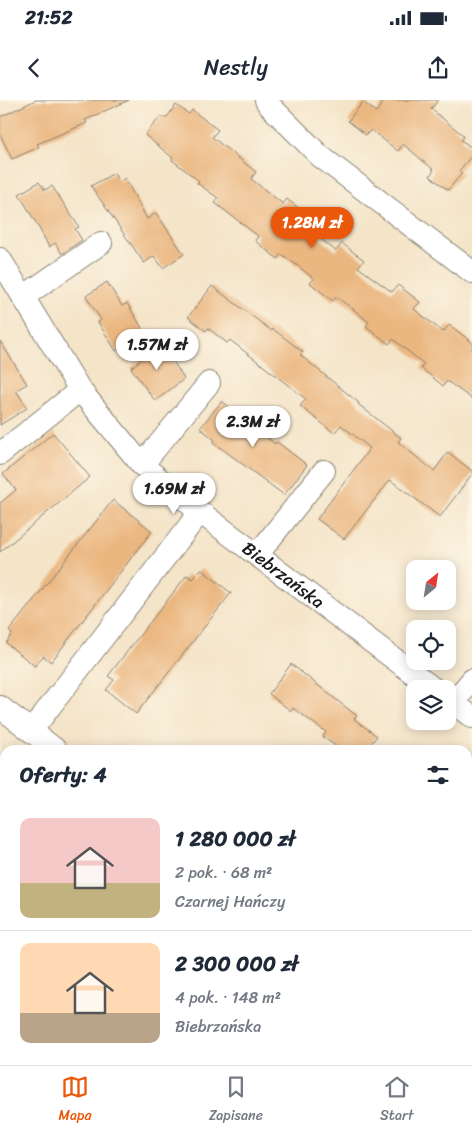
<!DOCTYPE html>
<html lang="pl">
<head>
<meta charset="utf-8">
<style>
	body { margin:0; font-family:Sriracha,sans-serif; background:#f6f6f7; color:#1f2937; height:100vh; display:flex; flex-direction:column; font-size:19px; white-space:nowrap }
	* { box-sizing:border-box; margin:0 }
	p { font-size:16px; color:#747a83 }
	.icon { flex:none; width:28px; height:28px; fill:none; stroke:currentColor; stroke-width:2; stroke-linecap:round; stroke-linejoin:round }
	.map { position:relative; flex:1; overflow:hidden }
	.panel { position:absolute; left:0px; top:645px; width:472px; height:320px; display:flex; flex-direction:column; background:#fff; border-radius:15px 15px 0 0; box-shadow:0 2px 12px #0003 }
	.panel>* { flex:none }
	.needle { width:32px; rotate:30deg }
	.controls { position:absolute; left:406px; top:460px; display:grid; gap:10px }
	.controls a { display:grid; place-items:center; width:50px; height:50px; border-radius:10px; background:#fff; box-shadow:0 2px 12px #0003; font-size:25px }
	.price { position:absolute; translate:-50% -42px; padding:0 11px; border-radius:18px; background:#fff; color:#222; font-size:16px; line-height:32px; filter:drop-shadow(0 1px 2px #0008) }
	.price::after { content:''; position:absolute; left:50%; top:30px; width:15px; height:11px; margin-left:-8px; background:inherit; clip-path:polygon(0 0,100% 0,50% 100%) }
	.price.active { background:#ea580c; color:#fff }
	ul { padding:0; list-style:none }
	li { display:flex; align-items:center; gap:15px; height:125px; padding:0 20px }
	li+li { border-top:1px solid #e0e1e3 }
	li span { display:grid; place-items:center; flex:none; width:140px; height:100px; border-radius:10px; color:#555 }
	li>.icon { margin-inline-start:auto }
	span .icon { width:60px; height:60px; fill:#fffc; stroke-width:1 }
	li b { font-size:21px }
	h2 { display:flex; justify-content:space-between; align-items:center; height:60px; padding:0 20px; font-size:21px }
	.status { display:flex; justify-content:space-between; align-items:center; height:35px; padding:0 25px; background:#fff; direction:ltr }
	.status svg { height:14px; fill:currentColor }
	header { display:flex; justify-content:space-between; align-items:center; height:65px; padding:0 20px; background:#fff; font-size:22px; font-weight:600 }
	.dock { display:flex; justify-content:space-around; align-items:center; height:70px; border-top:1px solid #e0e1e3; background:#fff; font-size:14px; color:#747a83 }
	.dock a { display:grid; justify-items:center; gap:2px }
	.dock .active { color:#ea580c }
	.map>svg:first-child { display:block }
	.forest { fill:#62ae78; stroke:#3f654a }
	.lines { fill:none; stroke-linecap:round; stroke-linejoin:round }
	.stream { stroke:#5ba0d0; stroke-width:8 }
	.building { fill:#ebb781 }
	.minor-casing { stroke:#888072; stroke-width:24 }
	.minor { stroke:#fff; stroke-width:22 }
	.labels { text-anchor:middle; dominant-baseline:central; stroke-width:4; stroke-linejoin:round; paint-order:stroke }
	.street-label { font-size:18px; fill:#1c1c1c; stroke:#fcf5e5 }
</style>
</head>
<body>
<div class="status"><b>21:52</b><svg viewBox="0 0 49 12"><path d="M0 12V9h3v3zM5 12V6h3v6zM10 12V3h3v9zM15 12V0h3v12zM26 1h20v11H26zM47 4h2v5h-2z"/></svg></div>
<header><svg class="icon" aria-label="back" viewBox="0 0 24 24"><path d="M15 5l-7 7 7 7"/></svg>Nestly<svg class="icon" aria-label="share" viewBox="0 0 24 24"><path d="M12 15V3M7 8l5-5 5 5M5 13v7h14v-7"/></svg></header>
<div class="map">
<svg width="472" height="965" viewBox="0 0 472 965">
	<rect width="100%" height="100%" fill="#fcf5e5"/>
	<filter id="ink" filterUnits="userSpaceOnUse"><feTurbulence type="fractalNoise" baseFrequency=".02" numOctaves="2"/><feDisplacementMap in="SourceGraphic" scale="10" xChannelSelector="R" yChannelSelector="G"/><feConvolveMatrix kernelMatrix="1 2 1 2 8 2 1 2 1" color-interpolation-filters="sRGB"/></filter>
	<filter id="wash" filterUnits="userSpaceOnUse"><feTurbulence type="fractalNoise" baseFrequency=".0096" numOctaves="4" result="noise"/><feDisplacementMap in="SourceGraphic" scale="20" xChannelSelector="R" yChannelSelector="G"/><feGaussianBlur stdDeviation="1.12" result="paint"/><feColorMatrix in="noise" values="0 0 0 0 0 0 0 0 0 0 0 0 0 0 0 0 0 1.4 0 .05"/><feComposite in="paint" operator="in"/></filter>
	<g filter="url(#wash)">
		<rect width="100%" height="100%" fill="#f4e4c8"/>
		<!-- forest -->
		<polygon class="forest" points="150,960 266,960 273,965 147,965"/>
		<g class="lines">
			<!-- stream -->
			<g class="stream">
				<polyline points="0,813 5,816"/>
				<polyline points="205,960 210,965"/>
			</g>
		</g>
		<g id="blocks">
			<!-- building -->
			<g class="building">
				<polygon points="36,0 129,0 85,20 87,23 37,44 39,47 12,59 0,34 0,17"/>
				<polygon points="385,0 438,0 431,9 464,36 461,40 472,48 472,55 459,71 462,73 448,90 430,76 434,70 403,44 398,51 371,30 366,35 348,21 363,2 376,12"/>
				<polygon points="176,5 189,14 192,10 218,30 212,37 256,72 251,79 283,104 287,99 310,117 303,125 336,151 342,143 353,152 364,160 358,167 392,192 398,185 420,202 414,209 443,232 449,225 472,242 472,299 447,281 443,286 421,268 424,264 393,239 389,244 366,226 369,222 353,209 336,197 333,201 310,183 314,179 298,166 281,154 278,159 255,141 258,136 215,103 218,98 197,83 199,81 172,60 173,58 145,35 160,17 167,17"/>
				<polygon points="114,73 119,82 125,78 147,119 156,113 184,154 163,168 154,156 144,163 91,86"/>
				<polygon points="39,82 45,90 52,86 79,127 75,129 82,140 62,154 55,143 49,147 38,126 19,94"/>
				<polygon points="107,182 122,206 127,203 145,233 116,251 98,222 101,220 86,196"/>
				<polygon points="212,186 272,231 273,229 303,252 300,255 359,303 358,304 401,338 398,342 434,371 448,352 472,371 472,374 440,417 390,380 344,439 317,419 370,348 341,325 334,333 300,306 306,299 230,240 227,243 208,228 206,231 188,217"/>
				<polygon points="0,241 27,284 16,290 27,308 0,325"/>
				<polygon points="157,242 163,250 165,248 184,279 155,301 131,268 143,258 140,254"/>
				<polygon points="222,301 275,344 277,342 307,365 284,395 213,342 215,340 200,328"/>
				<polygon points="53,333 90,377 0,452 0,403 16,390 3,374"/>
				<polygon points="113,400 152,431 51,562 43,556 35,566 6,543 12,534 9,531"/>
				<polygon points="201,469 231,493 136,614 106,590 114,580 108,576 187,475 193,479"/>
				<polygon points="291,564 357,616 354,619 377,636 366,650 341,650 323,637 326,632 293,608 291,611 269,594"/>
			</g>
		</g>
	</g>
	<g filter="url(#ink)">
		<use href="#blocks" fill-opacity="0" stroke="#888072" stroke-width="1"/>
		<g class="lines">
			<defs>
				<g id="minor">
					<polyline points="266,0 269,5 320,56 472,172"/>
					<path id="s1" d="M0 159 80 290 142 365 200 412 434 589"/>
					<polyline points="23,197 101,143"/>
					<polyline points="0,354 80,290"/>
					<polyline points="142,365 209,283"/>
					<polyline points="257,455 324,371"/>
					<polyline points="448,599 472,617"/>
					<polyline points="453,603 472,580"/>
					<polyline points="0,607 56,650"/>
					<polyline points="31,631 200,412"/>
					<polyline points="0,867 5,861"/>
					<polyline points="464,960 471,965"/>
				</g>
			</defs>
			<!-- minor casing -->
			<use href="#minor" class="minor-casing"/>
			<!-- minor -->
			<use href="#minor" class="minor"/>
		</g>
	</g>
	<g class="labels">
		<!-- street labels -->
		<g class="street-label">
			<text stroke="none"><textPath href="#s1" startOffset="430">Biebrzańska</textPath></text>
		</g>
	</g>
</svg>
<div class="controls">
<a><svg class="needle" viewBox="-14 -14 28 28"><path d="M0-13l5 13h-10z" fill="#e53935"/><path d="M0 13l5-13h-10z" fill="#747a83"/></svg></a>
<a><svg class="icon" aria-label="locate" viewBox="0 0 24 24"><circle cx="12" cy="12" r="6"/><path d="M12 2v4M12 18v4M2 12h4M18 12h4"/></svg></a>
<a><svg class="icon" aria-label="layers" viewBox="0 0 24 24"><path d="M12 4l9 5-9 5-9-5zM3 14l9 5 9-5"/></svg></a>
</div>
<b class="price active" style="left:312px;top:149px">1.28M zł</b>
<b class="price" style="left:157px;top:271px">1.57M zł</b>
<b class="price" style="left:253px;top:348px">2.3M zł</b>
<b class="price" style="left:174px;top:415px">1.69M zł</b>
<section class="panel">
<h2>Oferty: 4<svg class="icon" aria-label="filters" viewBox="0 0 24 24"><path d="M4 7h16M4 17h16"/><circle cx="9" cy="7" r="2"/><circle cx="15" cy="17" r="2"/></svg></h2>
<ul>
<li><span style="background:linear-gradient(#f6c9c9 65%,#c2b280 0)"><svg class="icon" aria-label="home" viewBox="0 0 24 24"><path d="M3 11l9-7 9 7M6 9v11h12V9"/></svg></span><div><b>1 280 000 zł</b><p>2 pok. · 68 m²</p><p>Czarnej Hańczy</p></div></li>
<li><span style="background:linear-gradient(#ffd9b3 70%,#b9a48a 0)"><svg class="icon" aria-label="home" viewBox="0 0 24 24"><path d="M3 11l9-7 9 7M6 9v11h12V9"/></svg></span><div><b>2 300 000 zł</b><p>4 pok. · 148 m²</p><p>Biebrzańska</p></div></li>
</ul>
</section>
</div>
<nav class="dock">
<a class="active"><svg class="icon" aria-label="map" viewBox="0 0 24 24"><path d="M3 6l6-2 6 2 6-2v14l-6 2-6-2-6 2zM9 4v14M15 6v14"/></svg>Mapa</a>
<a><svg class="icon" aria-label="saved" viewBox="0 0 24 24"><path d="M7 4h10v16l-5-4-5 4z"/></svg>Zapisane</a>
<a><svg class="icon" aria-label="home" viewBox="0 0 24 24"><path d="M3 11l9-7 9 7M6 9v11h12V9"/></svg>Start</a>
</nav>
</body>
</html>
